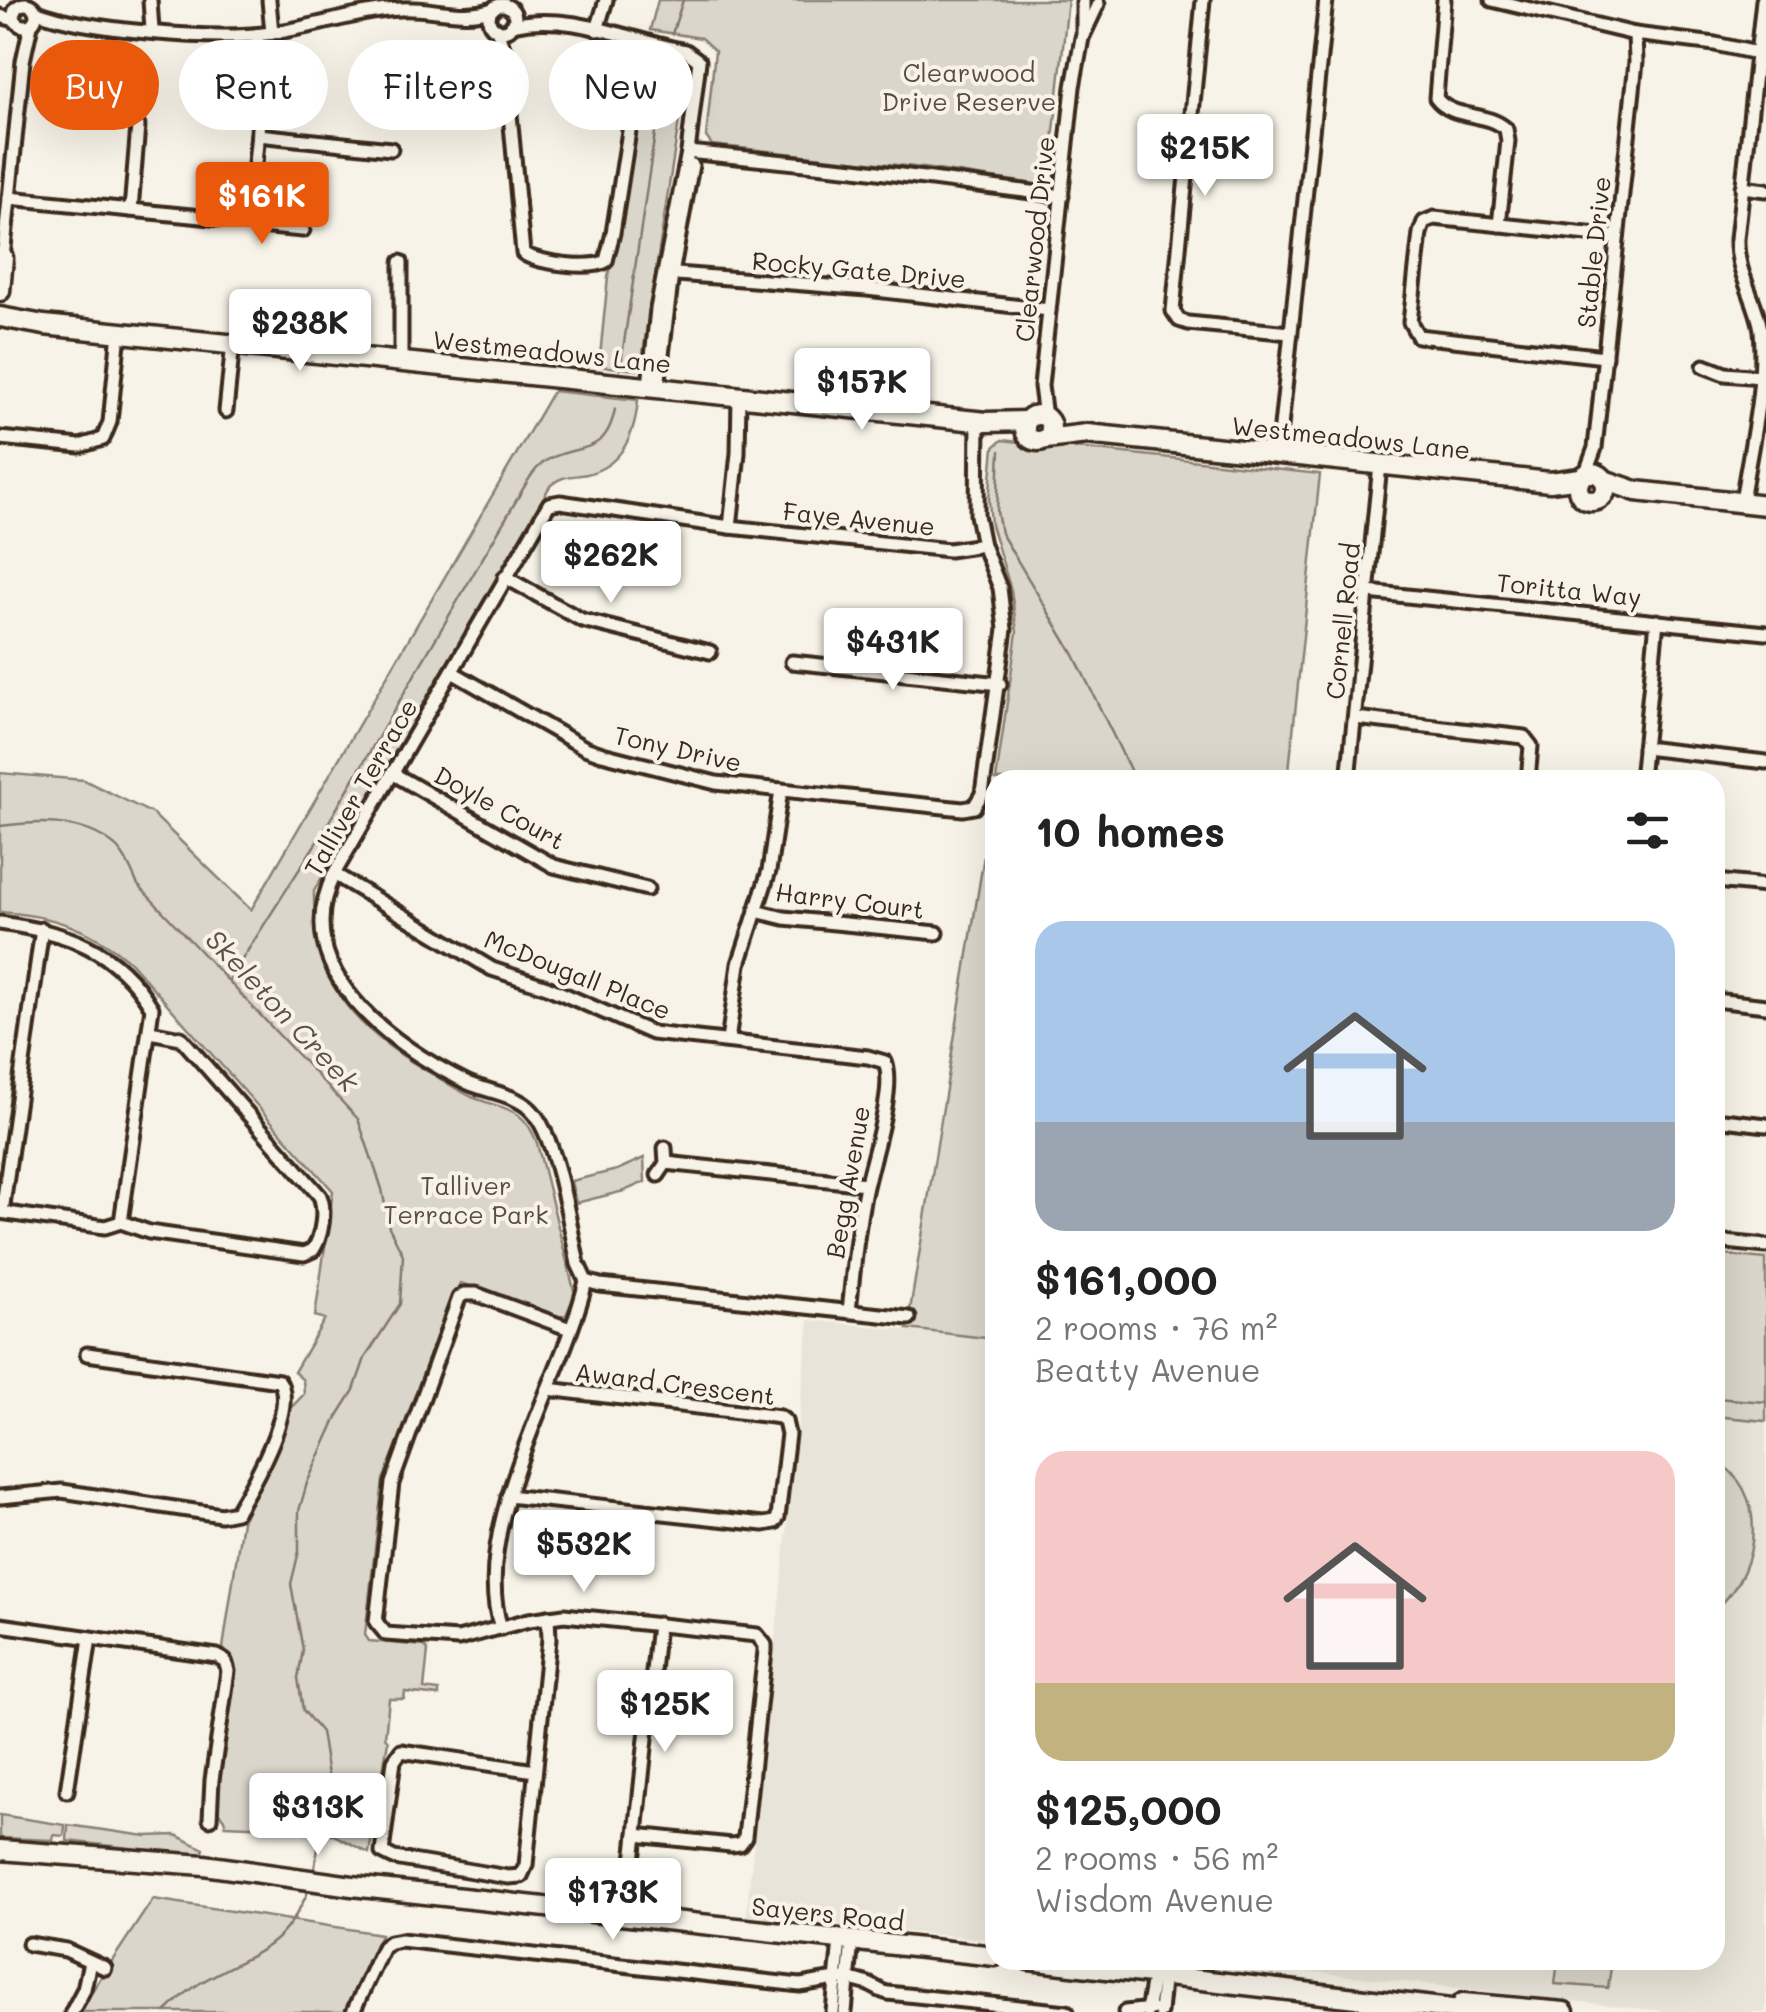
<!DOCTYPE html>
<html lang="en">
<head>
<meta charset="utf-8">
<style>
	body { margin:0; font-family:Mali,sans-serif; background:#f2f2f2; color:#222; height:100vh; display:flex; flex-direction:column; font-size:38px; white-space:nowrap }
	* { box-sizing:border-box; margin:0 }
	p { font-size:32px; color:#767676 }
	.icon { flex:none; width:55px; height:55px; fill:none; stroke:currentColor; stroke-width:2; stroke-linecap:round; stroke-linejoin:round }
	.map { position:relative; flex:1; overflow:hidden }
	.side { position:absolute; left:985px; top:770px; width:740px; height:1200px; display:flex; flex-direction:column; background:#fff; border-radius:30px; box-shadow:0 10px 40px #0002 }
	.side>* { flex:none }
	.hud { position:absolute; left:30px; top:40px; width:805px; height:90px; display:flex; gap:20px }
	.price { position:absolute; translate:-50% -85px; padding:0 22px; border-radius:10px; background:#fff; color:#222; font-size:32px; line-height:65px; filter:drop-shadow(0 2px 5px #0008) }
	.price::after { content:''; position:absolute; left:50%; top:60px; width:30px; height:22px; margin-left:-15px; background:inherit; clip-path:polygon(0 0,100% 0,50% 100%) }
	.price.selected { background:#ea580c; color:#fff }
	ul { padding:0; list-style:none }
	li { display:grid; align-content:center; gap:20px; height:530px; padding:0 50px }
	li span { display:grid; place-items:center; height:310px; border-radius:30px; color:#555 }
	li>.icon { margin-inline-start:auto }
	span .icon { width:180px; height:180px; fill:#fffc; stroke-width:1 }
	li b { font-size:42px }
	h2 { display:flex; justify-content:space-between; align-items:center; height:120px; padding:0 50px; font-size:42px }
	.chip { padding:0 35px; border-radius:45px; background:#fff; box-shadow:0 10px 40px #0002; font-size:35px; line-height:90px }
	.chip.selected { background:#ea580c; color:#fff }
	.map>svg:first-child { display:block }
	.built { fill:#e9e4d9 }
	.green { fill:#dbd6cb; stroke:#8b8074; stroke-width:2.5 }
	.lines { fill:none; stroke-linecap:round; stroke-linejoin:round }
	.stream { stroke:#84786c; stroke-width:2.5 }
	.street-casing { stroke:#3b2a1e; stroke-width:19 }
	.secondary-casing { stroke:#3b2a1e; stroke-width:25 }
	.street { stroke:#f7f3e8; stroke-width:11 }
	.secondary { stroke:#f7f3e8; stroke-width:18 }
	.labels { text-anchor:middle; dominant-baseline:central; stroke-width:8; stroke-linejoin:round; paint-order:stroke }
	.park-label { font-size:25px; fill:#5b4c41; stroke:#f7f3e8 }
	.street-label { font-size:25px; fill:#3b2a1e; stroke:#f7f3e8 }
	.water-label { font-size:28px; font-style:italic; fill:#5f5145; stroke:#f7f3e8 }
</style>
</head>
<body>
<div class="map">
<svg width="1766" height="2012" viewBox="0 0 1766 2012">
	<rect width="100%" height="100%" fill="#f7f3e8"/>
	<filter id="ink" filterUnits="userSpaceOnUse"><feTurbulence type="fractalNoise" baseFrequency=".01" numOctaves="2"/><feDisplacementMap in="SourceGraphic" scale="20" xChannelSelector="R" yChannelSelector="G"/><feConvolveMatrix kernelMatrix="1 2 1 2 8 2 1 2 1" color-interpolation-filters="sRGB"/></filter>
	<g filter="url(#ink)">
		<!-- built -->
		<g class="built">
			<polygon points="809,1320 995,1339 995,1940 746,1917"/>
			<polygon points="1715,1416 1766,1421 1766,2012 1672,2012 1208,1960 1715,1960"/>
		</g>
		<!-- green -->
		<g class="green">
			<polygon points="658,0 1068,0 1049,178 1041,185 924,168 712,145 706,137 715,51 701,38 650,30"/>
			<polygon points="650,57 683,63 687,69 641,367 637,370 599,366 608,277 627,190 645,61"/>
			<path d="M553 391 638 400C635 434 623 465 587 474 572 477 561 475 550 486L314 891C312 981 351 1026 425 1070 440 1078 456 1090 472 1097 504 1110 523 1105 537 1143L575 1294 566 1315 560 1317 461 1283 383 1480 365 1635 369 1641 424 1646 428 1651 424 1689 439 1691V1696L405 1692 404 1699H389L385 1737 388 1741 369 1853 322 1829 225 1825V1820L214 1807 234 1662 223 1648 242 1521 277 1449 288 1411 304 1394 303 1380 294 1372 325 1319 315 1316 333 1191 129 961C91 928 50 915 0 912V773L84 780 153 814 251 910Z"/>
			<polygon points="1002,440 1320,474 1288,780 996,780 1017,632 1011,590 991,525 989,500 994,447"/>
			<polygon points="995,788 995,1339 907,1329"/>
			<polygon points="644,1158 645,1182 624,1191 576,1203 571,1181 617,1170"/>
			<polygon points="1725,1255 1766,1259 1766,1421 1715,1416 1715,1307 1720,1259"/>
			<path d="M1715 1460C1766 1488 1765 1567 1715 1610Z"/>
			<polygon points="0,1815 65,1825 64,1836 54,1835 53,1840 0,1838"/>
			<polygon points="68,1825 146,1836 176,1835 204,1849 201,1856 67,1841"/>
			<polygon points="153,1899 381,1934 347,2012 78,2012"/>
			<polygon points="1558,1960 1612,1960 1608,1988 1555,1984"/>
		</g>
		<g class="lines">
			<!-- stream -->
			<g class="stream">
				<polyline points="672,34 683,0"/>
				<polyline points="620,370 665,65"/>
				<polyline points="1000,451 997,512 1001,533 1074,655 1135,780"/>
				<path d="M0 826C39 821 82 819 114 845 125 853 132 873 138 885L358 1119 382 1189 389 1227 403 1255 400 1304 365 1358 354 1390 337 1417 307 1483 299 1511V1551L291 1584 303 1650 298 1678 303 1710 321 1732 330 1788 313 1874"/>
				<path d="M229 980 323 832 527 482C533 473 539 464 549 459 581 443 606 456 615 409"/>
				<polyline points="1715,1398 1766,1402"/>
				<path d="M165 2012C176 2002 188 1990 202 1982 258 1949 282 1953 310 1887"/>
			</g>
			<defs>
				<g id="street">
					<polyline points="150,0 152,30"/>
					<polyline points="269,0 272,33"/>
					<polyline points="1203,0 1173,311 1179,320 1188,323 1290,333"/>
					<path d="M1444 0 1436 98C1452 120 1487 111 1506 129L1508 141 1499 225"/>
					<polyline points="1492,0 1635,34 1715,44 1757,53"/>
					<circle cx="25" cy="15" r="11"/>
					<circle cx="502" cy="18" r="13"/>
					<path d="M35 11C86 31 217 41 272 33 315 27 358 11 401 9 431 7 464 20 493 9"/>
					<polyline points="0,16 15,20"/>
					<path d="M512 25C569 11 631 41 686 51L699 61 688 152 657 309 649 386"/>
					<path d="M497 29 504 50 523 253C536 263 591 270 606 261L613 233 643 42"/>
					<polyline points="597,30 606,0"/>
					<polyline points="1083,34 1083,1"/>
					<polyline points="258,135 391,149"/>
					<polyline points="688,152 855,169 1062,196"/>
					<polyline points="1742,187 1766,190"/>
					<polyline points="9,198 232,220 244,218 251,205 261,101 257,35"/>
					<polyline points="131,210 138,126"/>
					<polyline points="246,216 259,226 303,230"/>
					<polyline points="3,258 23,61 31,25"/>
					<polyline points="664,273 867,289 1049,310"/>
					<polyline points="1605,357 1418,336 1410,322 1420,233 1424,222 1434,218 1617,237"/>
					<polyline points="401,360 401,262"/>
					<polyline points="1704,366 1725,374 1761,377"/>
					<polyline points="658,387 672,274 692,165"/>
					<polyline points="226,411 233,343"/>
					<polyline points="1045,417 1041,386 1073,87 1082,38 1098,4"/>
					<polyline points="0,438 80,446 103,439 110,422 119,332"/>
					<polyline points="1278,455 1326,0"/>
					<polyline points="1585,475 1595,448 1636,62 1635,34"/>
					<path d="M1742 502C1750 447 1766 387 1761 330 1756 298 1736 273 1737 239L1763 0"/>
					<polyline points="730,527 738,453 739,396"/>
					<polyline points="505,577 582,620 710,652"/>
					<polyline points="1368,592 1766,633"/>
					<polyline points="792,662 1000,684"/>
					<polyline points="452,672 585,748 602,754 716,783 963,809 974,807 982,794 1005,629 1000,588 983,545 977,515 978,421"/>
					<polyline points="1355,718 1524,737 1531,746 1528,780"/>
					<polyline points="1644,748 1766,762"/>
					<polyline points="392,773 554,866 647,889"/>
					<polyline points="1348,780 1380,465"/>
					<polyline points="1641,780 1657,621"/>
					<path d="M334 874 492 969 547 987 652 1033 868 1057 885 1062C897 1091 868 1168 863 1201 856 1237 853 1274 849 1311"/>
					<polyline points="1715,881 1766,886"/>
					<polyline points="756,911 784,918 937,933"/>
					<path d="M0 923C67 933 115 947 152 1008L121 1222 105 1227 0 1212"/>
					<polyline points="1715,1000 1766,1006"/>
					<polyline points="728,1041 739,964 769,871 781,790"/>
					<polyline points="1715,1119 1766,1125"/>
					<polyline points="666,1163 866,1184"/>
					<polyline points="658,1175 666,1163 665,1148"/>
					<polyline points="2,1212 42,929"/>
					<path d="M121 1222 149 1232 304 1254 313 1250C322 1237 326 1210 320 1196L181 1038 150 1032"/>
					<polyline points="1715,1241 1766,1246"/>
					<path d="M909 1318 600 1285 586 1281 578 1264C570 1227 557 1136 531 1110 515 1094 488 1092 468 1083 393 1046 286 971 334 874L549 504 560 502 730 527 949 550 983 545"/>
					<polyline points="570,1329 476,1294 464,1294 459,1298 392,1483 376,1622 386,1634 458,1639 529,1620 564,1615 757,1635 765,1645 765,1651 745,1837 740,1844 731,1845 636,1835"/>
					<polyline points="508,1496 764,1524 775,1522 778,1517 788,1434 785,1421 780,1417 548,1389"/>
					<path d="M0 1497 62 1491 221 1515 236 1512C251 1487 298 1407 279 1381L87 1354"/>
					<polyline points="0,1625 217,1656 225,1661 228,1671 212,1780 210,1819"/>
					<path d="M501 1628C468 1528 563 1380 586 1281"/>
					<polyline points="535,1771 401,1751 394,1761 382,1852 394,1858 508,1877 521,1876 526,1865 549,1639 548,1617"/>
					<polyline points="67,1791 90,1638"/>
					<polyline points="624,1916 631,1881 658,1624"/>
					<polyline points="29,1944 66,1950 105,1968"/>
					<polyline points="72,2012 84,1989 90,1962"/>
					<path d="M353 2012 383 1947 390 1942 401 1940 800 1985C822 1982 842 1975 865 1983 873 1985 879 1991 888 1993L1067 2012"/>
					<polyline points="833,2012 840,1940"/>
					<polyline points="845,2012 852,1941"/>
					<polyline points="1125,2012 1151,2009"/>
					<polyline points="1147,2012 1156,1960"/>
					<polyline points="1160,2012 1164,1972"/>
				</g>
				<g id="secondary">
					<polyline points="0,257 3,258 0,291"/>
					<polyline points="0,317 44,325 986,422 1027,421"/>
					<circle cx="1038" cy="428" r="13"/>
					<polyline points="1046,439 1087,434 1550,482 1581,478"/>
					<circle cx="1592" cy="487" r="14"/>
					<polyline points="1604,480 1636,491 1766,505"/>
					<polyline points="0,1850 204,1865 352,1886 995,1956"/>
					<polyline points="1029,1960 1477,2012"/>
					<polyline points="1463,2003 1564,2012"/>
				</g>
			</defs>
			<!-- street casing -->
			<use href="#street" class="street-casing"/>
			<!-- secondary casing -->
			<use href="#secondary" class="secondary-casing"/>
			<!-- street -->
			<use href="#street" class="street"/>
			<!-- secondary -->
			<use href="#secondary" class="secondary"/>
		</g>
	</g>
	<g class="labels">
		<!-- park labels -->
		<g class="park-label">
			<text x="969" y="72">Clearwood<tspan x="969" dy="29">Drive Reserve</tspan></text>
			<text x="466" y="1185">Talliver<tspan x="466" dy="29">Terrace Park</tspan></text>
		</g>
		<!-- street labels -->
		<g class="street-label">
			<text transform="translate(1034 239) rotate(-84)">Clearwood Drive</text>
			<text transform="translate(1593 252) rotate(-84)">Stable Drive</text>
			<text transform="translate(859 269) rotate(5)">Rocky Gate Drive</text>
			<text transform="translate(552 351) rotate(6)">Westmeadows Lane</text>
			<text transform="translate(1351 437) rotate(6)">Westmeadows Lane</text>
			<text transform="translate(859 518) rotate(6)">Faye Avenue</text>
			<text transform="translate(1569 589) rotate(6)">Toritta Way</text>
			<text transform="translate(1342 621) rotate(-84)">Cornell Road</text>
			<text transform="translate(678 748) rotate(13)">Tony Drive</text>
			<text transform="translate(360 787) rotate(-60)">Talliver Terrace</text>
			<text transform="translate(500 807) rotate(29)">Doyle Court</text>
			<text transform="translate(850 900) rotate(7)">Harry Court</text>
			<text transform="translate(578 974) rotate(22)">McDougall Place</text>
			<text transform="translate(847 1182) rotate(-80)">Begg Avenue</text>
			<text transform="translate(675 1383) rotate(7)">Award Crescent</text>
			<text transform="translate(828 1913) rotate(6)">Sayers Road</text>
		</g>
		<!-- water labels -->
		<g class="water-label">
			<text transform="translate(283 1010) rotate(47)">Skeleton Creek</text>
		</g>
	</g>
</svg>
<b class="price" style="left:1205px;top:199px">$215K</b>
<b class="price selected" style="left:262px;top:247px">$161K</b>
<b class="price" style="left:300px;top:374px">$238K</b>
<b class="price" style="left:862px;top:433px">$157K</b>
<b class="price" style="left:611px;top:606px">$262K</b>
<b class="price" style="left:893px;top:693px">$431K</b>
<b class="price" style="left:584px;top:1595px">$532K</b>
<b class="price" style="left:665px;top:1755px">$125K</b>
<b class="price" style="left:318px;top:1858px">$313K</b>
<b class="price" style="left:613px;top:1943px">$173K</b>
<div class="hud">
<a class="chip selected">Buy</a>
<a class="chip">Rent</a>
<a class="chip">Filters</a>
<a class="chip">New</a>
</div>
<section class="side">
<h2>10 homes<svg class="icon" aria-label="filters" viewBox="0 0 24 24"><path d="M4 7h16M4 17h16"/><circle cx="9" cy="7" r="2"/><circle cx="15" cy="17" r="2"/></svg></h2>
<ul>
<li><span style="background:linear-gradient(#a9c7e8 65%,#9aa5b1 0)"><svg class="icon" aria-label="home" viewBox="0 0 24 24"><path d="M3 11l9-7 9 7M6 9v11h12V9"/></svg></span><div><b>$161,000</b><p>2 rooms · 76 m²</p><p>Beatty Avenue</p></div></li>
<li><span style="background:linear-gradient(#f6c9c9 75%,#c2b280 0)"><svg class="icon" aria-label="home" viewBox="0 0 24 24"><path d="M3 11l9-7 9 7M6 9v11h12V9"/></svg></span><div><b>$125,000</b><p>2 rooms · 56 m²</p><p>Wisdom Avenue</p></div></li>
</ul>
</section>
</div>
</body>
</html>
